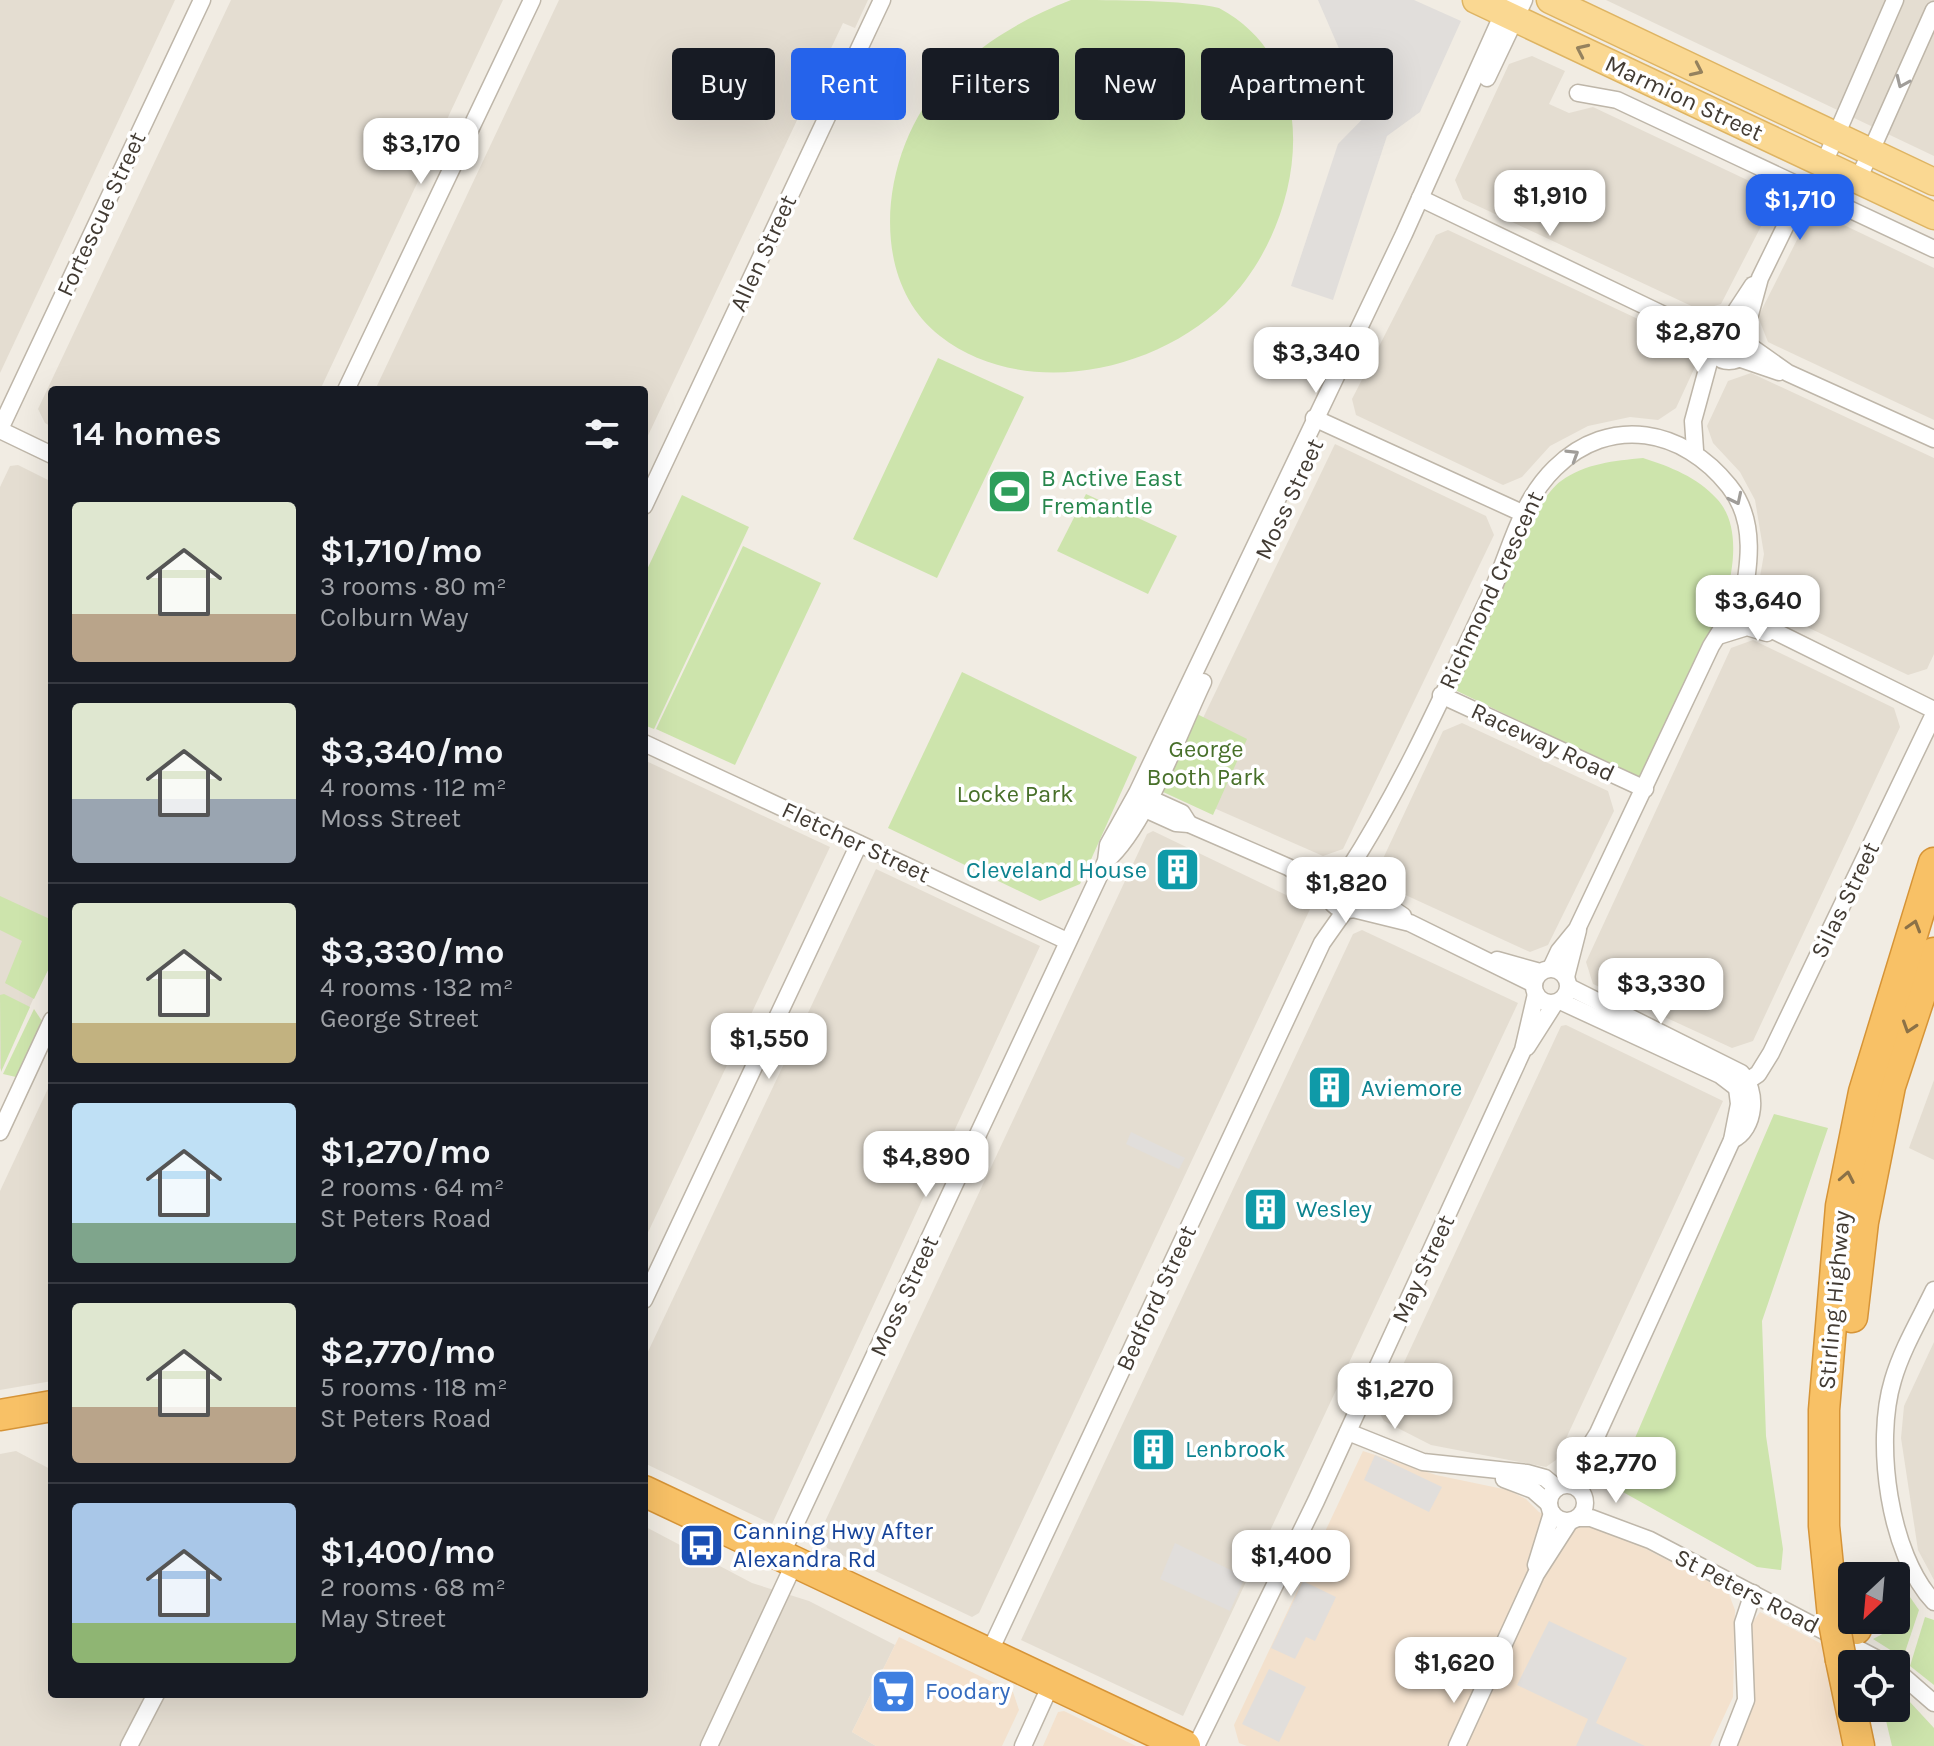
<!DOCTYPE html>
<html lang="en">
<head>
<meta charset="utf-8">
<style>
	body { margin:0; font-family:Karla,sans-serif; background:#242831; color:#f1f3f6; height:100vh; display:flex; flex-direction:column; font-size:30px; white-space:nowrap }
	* { box-sizing:border-box; margin:0 }
	p { font-size:26px; color:#9ea1a6 }
	.icon { flex:none; width:44px; height:44px; fill:none; stroke:currentColor; stroke-width:2; stroke-linecap:round; stroke-linejoin:round }
	.map { position:relative; flex:1; overflow:hidden }
	.details { position:absolute; left:48px; top:386px; width:600px; height:1312px; display:flex; flex-direction:column; background:#171b24; border-radius:8px; box-shadow:0 8px 32px #0002 }
	.details>* { flex:none }
	.guide { position:absolute; left:672px; top:48px; width:760px; height:72px; display:flex; gap:16px }
	.needle { width:52px; rotate:206deg }
	.tools { position:absolute; left:1838px; top:1562px; display:grid; gap:16px }
	.tools a { display:grid; place-items:center; width:72px; height:72px; border-radius:8px; background:#171b24; box-shadow:0 8px 32px #0002; font-size:40px }
	.price { position:absolute; translate:-50% -68px; padding:0 18px; border-radius:16px; background:#fff; color:#222; font-size:26px; line-height:52px; filter:drop-shadow(0 2px 4px #0008) }
	.price::after { content:''; position:absolute; left:50%; top:48px; width:24px; height:18px; margin-left:-12px; background:inherit; clip-path:polygon(0 0,100% 0,50% 100%) }
	.price.active { background:#2563eb; color:#fff }
	ul { padding:0; list-style:none }
	li { display:flex; align-items:center; gap:24px; height:200px; padding:0 24px }
	li+li { border-top:2px solid #363941 }
	li span { display:grid; place-items:center; flex:none; width:224px; height:160px; border-radius:8px; color:#555 }
	li>.icon { margin-inline-start:auto }
	span .icon { width:96px; height:96px; fill:#fffc; stroke-width:1 }
	li b { font-size:34px }
	h2 { display:flex; justify-content:space-between; align-items:center; height:96px; padding:0 24px; font-size:34px }
	.tag { padding:0 28px; border-radius:8px; background:#171b24; box-shadow:0 8px 32px #0002; font-size:28px; line-height:72px }
	.tag.active { background:#2563eb; color:#fff }
	.map>svg:first-child { display:block }
	.residential { fill:#e4ddd1 }
	.commercial { fill:#f3e1cd }
	.green { fill:#cde4ac }
	.parking { fill:#e1dedb }
	.lines { fill:none; stroke-linecap:round; stroke-linejoin:round }
	.street-casing { stroke:#beb6a9; stroke-width:19 }
	.primary-casing { stroke:#deb463; stroke-width:29 }
	.highway-casing { stroke:#d69437; stroke-width:33 }
	.street { stroke:#fff; stroke-width:16 }
	.primary { stroke:#fad892; stroke-width:26 }
	.highway { stroke:#f8c166; stroke-width:30 }
	.highway-bridge-casing { stroke:#d69437; stroke-width:33; stroke-linecap:butt }
	.highway-bridge { stroke:#f8c166; stroke-width:30 }
	.oneway { stroke:#95825e }
	.oneway2 { stroke:#a09d99 }
	.oneway3 { stroke:#8b7147 }
	.labels { text-anchor:middle; dominant-baseline:central; stroke-width:7; stroke-linejoin:round; paint-order:stroke }
	.street-label { font-size:24px; fill:#423b33; stroke:#fff }
	.leisure-label { font-size:24px; fill:#27864d; stroke:#fff; text-anchor:start }
	.park-label { font-size:24px; fill:#48702a; stroke:#fff }
	.culture-label { font-size:24px; fill:#0d838f; stroke:#fff; text-anchor:start }
	.transit-label { font-size:24px; fill:#164399; stroke:#fff; text-anchor:start }
	.shop-label { font-size:24px; fill:#366cbe; stroke:#fff; text-anchor:start }
</style>
</head>
<body>
<div class="map">
<svg width="1934" height="1746" viewBox="0 0 1934 1746">
	<rect width="100%" height="100%" fill="#f1ece3"/>
	<!-- residential -->
	<g class="residential">
		<polygon points="0,0 175,0 0,373"/>
		<polygon points="231,0 503,0 320,390 52,390 52,427 45,423 38,409"/>
		<polygon points="559,0 868,0 855,28 843,23 644,444 644,390 375,390"/>
		<polygon points="1606,0 1934,0 1934,156"/>
		<polygon points="1532,56 1565,71 1549,104 1569,113 1593,107 1762,187 1771,207 1721,304 1700,310 1463,199 1455,180 1509,64"/>
		<polygon points="1825,216 1934,268 1934,420 1768,342 1758,317 1806,222"/>
		<polygon points="1448,230 1687,342 1695,367 1676,408 1658,420 1630,417 1588,426 1550,446 1522,477 1503,485 1356,415 1352,399 1436,235"/>
		<polygon points="1751,373 1934,458 1934,654 1927,669 1908,675 1765,607 1758,588 1764,554 1755,500 1740,472 1713,443 1707,426 1728,381"/>
		<polygon points="1335,444 1486,516 1494,535 1343,849 1323,856 1207,805 1177,772"/>
		<polygon points="18,465 52,482 52,959 0,1070 0,487 10,466"/>
		<polygon points="1753,640 1894,708 1900,727 1753,1041 1732,1048 1593,984 1586,962 1731,648"/>
		<polygon points="1462,723 1608,791 1614,811 1548,945 1530,952 1388,887 1380,865 1443,731"/>
		<polygon points="644,760 830,847 644,1241"/>
		<polygon points="1153,831 1311,907 979,1613 972,1617 827,1548 821,1530 1147,834"/>
		<polygon points="876,869 1040,946 772,1524 644,1463 644,1360"/>
		<polygon points="1362,930 1518,1003 1183,1716 1021,1640 1353,934"/>
		<polygon points="1566,1025 1723,1101 1556,1460 1546,1467 1431,1445 1384,1421 1380,1414 1561,1026"/>
		<polygon points="52,1080 52,1381 0,1390 0,1191"/>
		<polygon points="1934,1080 1934,1160 1909,1148"/>
		<polygon points="1934,1342 1934,1580 1918,1550 1901,1438 1904,1406"/>
		<polygon points="16,1451 52,1470 52,1694 644,1694 644,1526 752,1583 809,1601 895,1645 852,1732 876,1746 0,1746 0,1454"/>
	</g>
	<!-- commercial -->
	<g class="commercial">
		<polygon points="1363,1451 1436,1475 1508,1490 1526,1499 1539,1512 1570,1528 1580,1522 1595,1522 1728,1592 1735,1610 1733,1697 1710,1746 1247,1746 1239,1743 1234,1725"/>
		<polygon points="1760,1612 1826,1646 1849,1746 1736,1746 1755,1698 1750,1634 1751,1624"/>
		<polygon points="899,1637 1013,1692 1019,1710 1002,1746 876,1746 852,1732"/>
		<polygon points="1064,1711 1136,1746 1043,1746 1058,1712"/>
	</g>
	<!-- green -->
	<g class="green">
		<path d="M1071 0C1111 0 1185 0 1219 8 1331 68 1302 228 1225 304 1152 374 1022 400 940 336 863 276 883 143 946 79 982 43 1024 18 1071 0Z"/>
		<polygon points="938,358 1024,397 937,578 853,539"/>
		<path d="M1643 458C1671 467 1697 477 1717 499 1772 559 1672 720 1643 781L1455 690C1474 646 1528 504 1561 481 1586 463 1614 461 1643 458Z"/>
		<polygon points="1086,494 1177,536 1148,594 1057,551"/>
		<polygon points="682,495 749,527 654,729 644,725 644,576"/>
		<polygon points="743,546 821,583 735,765 656,729"/>
		<polygon points="962,672 1137,757 1080,884 1040,901 888,828"/>
		<polygon points="1197,714 1247,739 1213,815 1161,791"/>
		<polygon points="0,896 52,920 52,962 34,999 5,983 22,941 0,930"/>
		<polygon points="4,994 30,1007 1,1072 0,995"/>
		<polygon points="34,1009 42,1021 16,1077 3,1074"/>
		<polygon points="1774,1114 1828,1128 1762,1321 1766,1436 1783,1549 1781,1570 1757,1567 1614,1487"/>
		<polygon points="1903,1587 1919,1610 1903,1658 1873,1639 1892,1629"/>
		<polygon points="1925,1617 1934,1620 1934,1685 1910,1666"/>
		<polygon points="1896,1687 1934,1728 1934,1746 1892,1746 1883,1708 1896,1708"/>
	</g>
	<!-- parking -->
	<g class="parking">
		<polygon points="1318,0 1414,0 1461,21 1420,112 1387,136 1333,300 1291,286 1338,144 1393,88 1347,67"/>
		<polygon points="1131,1132 1185,1158 1179,1169 1126,1144"/>
		<polygon points="1375,1455 1442,1487 1429,1512 1364,1480"/>
		<polygon points="1175,1543 1245,1577 1230,1611 1160,1579"/>
		<polygon points="1303,1581 1336,1597 1315,1641 1306,1637 1295,1659 1271,1648"/>
		<polygon points="1549,1621 1627,1658 1596,1723 1645,1746 1576,1746 1588,1719 1517,1685"/>
		<polygon points="1269,1669 1306,1687 1279,1742 1242,1724"/>
	</g>
	<g class="lines">
		<defs>
			<g id="street">
				<polyline points="1487,78 1524,0"/>
				<polyline points="1578,93 1617,100 1934,249"/>
				<polyline points="1824,163 1895,0"/>
				<polyline points="1858,180 1934,10"/>
				<polyline points="1420,198 1664,315 1710,345"/>
				<polyline points="1728,323 1753,285"/>
				<circle cx="1729" cy="342" r="19"/>
				<polyline points="1745,333 1760,278 1804,188"/>
				<polyline points="1747,344 1788,373 1934,439"/>
				<polyline points="1738,358 1779,372"/>
				<polyline points="346,390 532,0"/>
				<polyline points="1314,418 1522,513"/>
				<polyline points="0,429 202,0"/>
				<polyline points="0,430 52,455"/>
				<polyline points="1695,450 1693,421 1712,351"/>
				<polyline points="644,506 882,0"/>
				<polyline points="1740,614 1934,710"/>
				<polyline points="1718,636 1747,627 1767,633"/>
				<polyline points="1441,695 1645,789"/>
				<polyline points="644,743 1067,941"/>
				<polyline points="1140,794 1182,813 1189,824"/>
				<polyline points="1134,804 1176,823 1189,824 1288,867 1328,891"/>
				<path d="M1106 861C1145 828 1180 730 1203 682"/>
				<path d="M1347 872C1404 784 1447 686 1492 591 1511 549 1520 502 1555 468 1610 414 1684 429 1729 486 1759 523 1748 572 1740 614"/>
				<circle cx="1347" cy="891" r="19"/>
				<polyline points="1366,891 1403,916"/>
				<polyline points="1353,909 1410,923 1534,984"/>
				<polyline points="1497,960 1540,972"/>
				<polyline points="1551,968 1559,951 1577,929 1711,646 1726,622 1740,614"/>
				<circle cx="1551" cy="986" r="17"/>
				<polyline points="1566,977 1578,930"/>
				<path d="M1569 987 1741 1073C1758 1090 1756 1129 1732 1140"/>
				<polyline points="1560,1001 1720,1075 1737,1088"/>
				<polyline points="1527,1047 1555,1003"/>
				<polyline points="1737,1088 1758,1074 1771,1053 1934,714"/>
				<polyline points="0,1132 52,1020"/>
				<path d="M1934 1290C1920 1319 1902 1349 1893 1380 1874 1442 1889 1555 1934 1602"/>
				<polyline points="644,1300 859,844"/>
				<polyline points="1348,1432 1423,1462 1527,1473 1545,1478 1557,1488"/>
				<polyline points="1504,1479 1533,1490 1549,1504"/>
				<polyline points="1566,1484 1598,1433 1732,1140 1739,1104 1737,1088"/>
				<circle cx="1567" cy="1503" r="18"/>
				<polyline points="1578,1518 1591,1518 1650,1540 1887,1664"/>
				<polyline points="781,1555 1106,861 1108,845 1137,793 1404,234 1509,0"/>
				<polyline points="1536,1565 1552,1513"/>
				<polyline points="989,1653 1322,943 1346,909"/>
				<polyline points="1896,1670 1934,1703"/>
				<polyline points="129,1746 156,1694"/>
				<polyline points="709,1746 795,1562"/>
				<polyline points="1023,1746 1052,1682"/>
				<polyline points="1196,1746 1316,1501 1523,1050 1536,994"/>
				<polyline points="1457,1746 1536,1574 1570,1521"/>
				<polyline points="1728,1746 1746,1700 1743,1623 1753,1593"/>
			</g>
			<g id="primary">
				<polyline points="1476,0 1934,216"/>
				<polyline points="1550,0 1934,182"/>
			</g>
			<g id="highway">
				<polyline points="1852,1317 1863,1222 1890,1086 1934,953"/>
				<polyline points="0,1415 52,1406"/>
				<polyline points="644,1491 1185,1746"/>
				<polyline points="1833,1617 1824,1526 1824,1410 1841,1206 1864,1092 1934,863"/>
				<polyline points="1854,1620 1856,1629"/>
				<polyline points="1841,1660 1859,1746"/>
			</g>
		</defs>
		<!-- street casing -->
		<use href="#street" class="street-casing"/>
		<!-- primary casing -->
		<use href="#primary" class="primary-casing"/>
		<!-- highway casing -->
		<use href="#highway" class="highway-casing"/>
		<!-- street -->
		<use href="#street" class="street"/>
		<!-- primary -->
		<use href="#primary" class="primary"/>
		<!-- highway -->
		<use href="#highway" class="highway"/>
		<defs>
			<polyline id="highway-bridge" points="1833,1617 1841,1660"/>
		</defs>
		<!-- highway-bridge casing -->
		<use href="#highway-bridge" class="highway-bridge-casing"/>
		<!-- highway-bridge -->
		<use href="#highway-bridge" class="highway-bridge"/>
	</g>
	<!-- one-way arrows -->
	<defs><path id="oneway-chevron" d="M-2-3.5L2.5 0L-2 3.5" fill="none" stroke-width="1.6" stroke-linecap="round" stroke-linejoin="round" transform="scale(2)"/></defs>
	<g class="oneway">
		<use href="#oneway-chevron" transform="translate(1582 50) rotate(-155)"/>
		<use href="#oneway-chevron" transform="translate(1697 70) rotate(25)"/>
	</g>
	<g class="oneway2">
		<use href="#oneway-chevron" transform="translate(1902 82) rotate(114)"/>
		<use href="#oneway-chevron" transform="translate(1573 455) rotate(-32)"/>
		<use href="#oneway-chevron" transform="translate(1736 499) rotate(64)"/>
	</g>
	<g class="oneway3">
		<use href="#oneway-chevron" transform="translate(1914 926) rotate(-73)"/>
		<use href="#oneway-chevron" transform="translate(1909 1027) rotate(108)"/>
		<use href="#oneway-chevron" transform="translate(1847 1177) rotate(-79)"/>
	</g>
	<!-- icons -->
	<defs>
		<symbol id="stadium-square" viewBox="-11 -11 22 22"><rect x="-9" y="-9" width="18" height="18" rx="4" fill="#2e9e5b" stroke="#fff"/><path d="M0-5a6.5 5 0 1 0 0 10a6.5 5 0 1 0 0-10ZM-3.5-1.8h7v3.6h-7Z" fill="#fff"/></symbol>
		<symbol id="building-square" viewBox="-11 -11 22 22"><rect x="-9" y="-9" width="18" height="18" rx="4" fill="#0f9aa8" stroke="#fff"/><path d="M-4-6H4V6H1V3H-1V6H-4ZM-2.5-4.3h1.7v1.8h-1.7ZM.8-4.3h1.7v1.8H.8ZM-2.5-1h1.7V.8h-1.7ZM.8-1h1.7V.8H.8Z" fill="#fff"/></symbol>
		<symbol id="bus-square" viewBox="-11 -11 22 22"><rect x="-9" y="-9" width="18" height="18" rx="4" fill="#1a4fb4" stroke="#fff"/><path d="M-5-6H5V4H4V6H2V4H-2V6H-4V4H-5ZM-3.5-4V0h7V-4ZM-3.5 1.2v1.5H-2V1.2ZM2 1.2v1.5H3.5V1.2Z" fill="#fff"/></symbol>
		<symbol id="supermarket-square" viewBox="-11 -11 22 22"><rect x="-9" y="-9" width="18" height="18" rx="4" fill="#3f7fe0" stroke="#fff"/><path d="M-6-5.5h2.5l.6 2H6L4.5 2H-2.5L-4.4-4H-6ZM-1.5 3.2a1.3 1.3 0 1 0 .1 0ZM3 3.2a1.3 1.3 0 1 0 .1 0Z" fill="#fff"/></symbol>
	</defs>
	<g fill-rule="evenodd">
		<use href="#stadium-square" x="984" y="466" width="51" height="51"/>
		<use href="#building-square" x="1152" y="844" width="51" height="51"/>
		<use href="#building-square" x="1304" y="1062" width="51" height="51"/>
		<use href="#building-square" x="1240" y="1184" width="51" height="51"/>
		<use href="#building-square" x="1128" y="1424" width="51" height="51"/>
		<use href="#bus-square" x="676" y="1520" width="51" height="51"/>
		<use href="#supermarket-square" x="868" y="1666" width="51" height="51"/>
	</g>
	<g class="labels">
		<!-- street labels -->
		<g class="street-label">
			<text transform="translate(1684 98) rotate(25)">Marmion Street</text>
			<text transform="translate(101 214) rotate(-65)">Fortescue Street</text>
			<text transform="translate(763 253) rotate(-65)">Allen Street</text>
			<text transform="translate(1289 499) rotate(-65)">Moss Street</text>
			<text transform="translate(1491 590) rotate(-65)">Richmond Crescent</text>
			<text transform="translate(1543 742) rotate(25)">Raceway Road</text>
			<text transform="translate(856 842) rotate(25)">Fletcher Street</text>
			<text transform="translate(1845 900) rotate(-64)">Silas Street</text>
			<text transform="translate(1423 1269) rotate(-65)">May Street</text>
			<text transform="translate(904 1296) rotate(-65)">Moss Street</text>
			<text transform="translate(1156 1298) rotate(-65)">Bedford Street</text>
			<text transform="translate(1834 1300) rotate(-85)">Stirling Highway</text>
			<text transform="translate(1747 1591) rotate(27)">St Peters Road</text>
		</g>
		<!-- leisure labels -->
		<g class="leisure-label">
			<text x="1041" y="478">B Active East<tspan x="1041" dy="28">Fremantle</tspan></text>
		</g>
		<!-- park labels -->
		<g class="park-label">
			<text x="1206" y="749">George<tspan x="1206" dy="28">Booth Park</tspan></text>
			<text x="1015" y="794">Locke Park</text>
		</g>
		<!-- culture labels -->
		<g class="culture-label">
			<text x="1147" y="870" text-anchor="end">Cleveland House</text>
			<text x="1361" y="1088">Aviemore</text>
			<text x="1296" y="1209">Wesley</text>
			<text x="1185" y="1449">Lenbrook</text>
		</g>
		<!-- transit labels -->
		<g class="transit-label">
			<text x="733" y="1531">Canning Hwy After<tspan x="733" dy="28">Alexandra Rd</tspan></text>
		</g>
		<!-- shop labels -->
		<g class="shop-label">
			<text x="925" y="1691">Foodary</text>
		</g>
	</g>
</svg>
<div class="tools">
<a><svg class="needle" viewBox="-14 -14 28 28"><path d="M0-13l5 13h-10z" fill="#e53935"/><path d="M0 13l5-13h-10z" fill="#9ea1a6"/></svg></a>
<a><svg class="icon" aria-label="locate" viewBox="0 0 24 24"><circle cx="12" cy="12" r="6"/><path d="M12 2v4M12 18v4M2 12h4M18 12h4"/></svg></a>
</div>
<b class="price" style="left:421px;top:186px">$3,170</b>
<b class="price" style="left:1550px;top:238px">$1,910</b>
<b class="price active" style="left:1800px;top:242px">$1,710</b>
<b class="price" style="left:1698px;top:374px">$2,870</b>
<b class="price" style="left:1316px;top:395px">$3,340</b>
<b class="price" style="left:1758px;top:643px">$3,640</b>
<b class="price" style="left:1346px;top:925px">$1,820</b>
<b class="price" style="left:1661px;top:1026px">$3,330</b>
<b class="price" style="left:769px;top:1081px">$1,550</b>
<b class="price" style="left:926px;top:1199px">$4,890</b>
<b class="price" style="left:1395px;top:1431px">$1,270</b>
<b class="price" style="left:1616px;top:1505px">$2,770</b>
<b class="price" style="left:1291px;top:1598px">$1,400</b>
<b class="price" style="left:1454px;top:1705px">$1,620</b>
<div class="guide">
<a class="tag">Buy</a>
<a class="tag active">Rent</a>
<a class="tag">Filters</a>
<a class="tag">New</a>
<a class="tag">Apartment</a>
</div>
<section class="details">
<h2>14 homes<svg class="icon" aria-label="filters" viewBox="0 0 24 24"><path d="M4 7h16M4 17h16"/><circle cx="9" cy="7" r="2"/><circle cx="15" cy="17" r="2"/></svg></h2>
<ul>
<li><span style="background:linear-gradient(#dfe7d0 70%,#b9a48a 0)"><svg class="icon" aria-label="home" viewBox="0 0 24 24"><path d="M3 11l9-7 9 7M6 9v11h12V9"/></svg></span><div><b>$1,710/mo</b><p>3 rooms · 80 m²</p><p>Colburn Way</p></div></li>
<li><span style="background:linear-gradient(#dfe7d0 60%,#9aa5b1 0)"><svg class="icon" aria-label="home" viewBox="0 0 24 24"><path d="M3 11l9-7 9 7M6 9v11h12V9"/></svg></span><div><b>$3,340/mo</b><p>4 rooms · 112 m²</p><p>Moss Street</p></div></li>
<li><span style="background:linear-gradient(#dfe7d0 75%,#c2b280 0)"><svg class="icon" aria-label="home" viewBox="0 0 24 24"><path d="M3 11l9-7 9 7M6 9v11h12V9"/></svg></span><div><b>$3,330/mo</b><p>4 rooms · 132 m²</p><p>George Street</p></div></li>
<li><span style="background:linear-gradient(#bfe0f5 75%,#7fa58c 0)"><svg class="icon" aria-label="home" viewBox="0 0 24 24"><path d="M3 11l9-7 9 7M6 9v11h12V9"/></svg></span><div><b>$1,270/mo</b><p>2 rooms · 64 m²</p><p>St Peters Road</p></div></li>
<li><span style="background:linear-gradient(#dfe7d0 65%,#b9a48a 0)"><svg class="icon" aria-label="home" viewBox="0 0 24 24"><path d="M3 11l9-7 9 7M6 9v11h12V9"/></svg></span><div><b>$2,770/mo</b><p>5 rooms · 118 m²</p><p>St Peters Road</p></div></li>
<li><span style="background:linear-gradient(#a9c7e8 75%,#8fb573 0)"><svg class="icon" aria-label="home" viewBox="0 0 24 24"><path d="M3 11l9-7 9 7M6 9v11h12V9"/></svg></span><div><b>$1,400/mo</b><p>2 rooms · 68 m²</p><p>May Street</p></div></li>
</ul>
</section>
</div>
</body>
</html>
